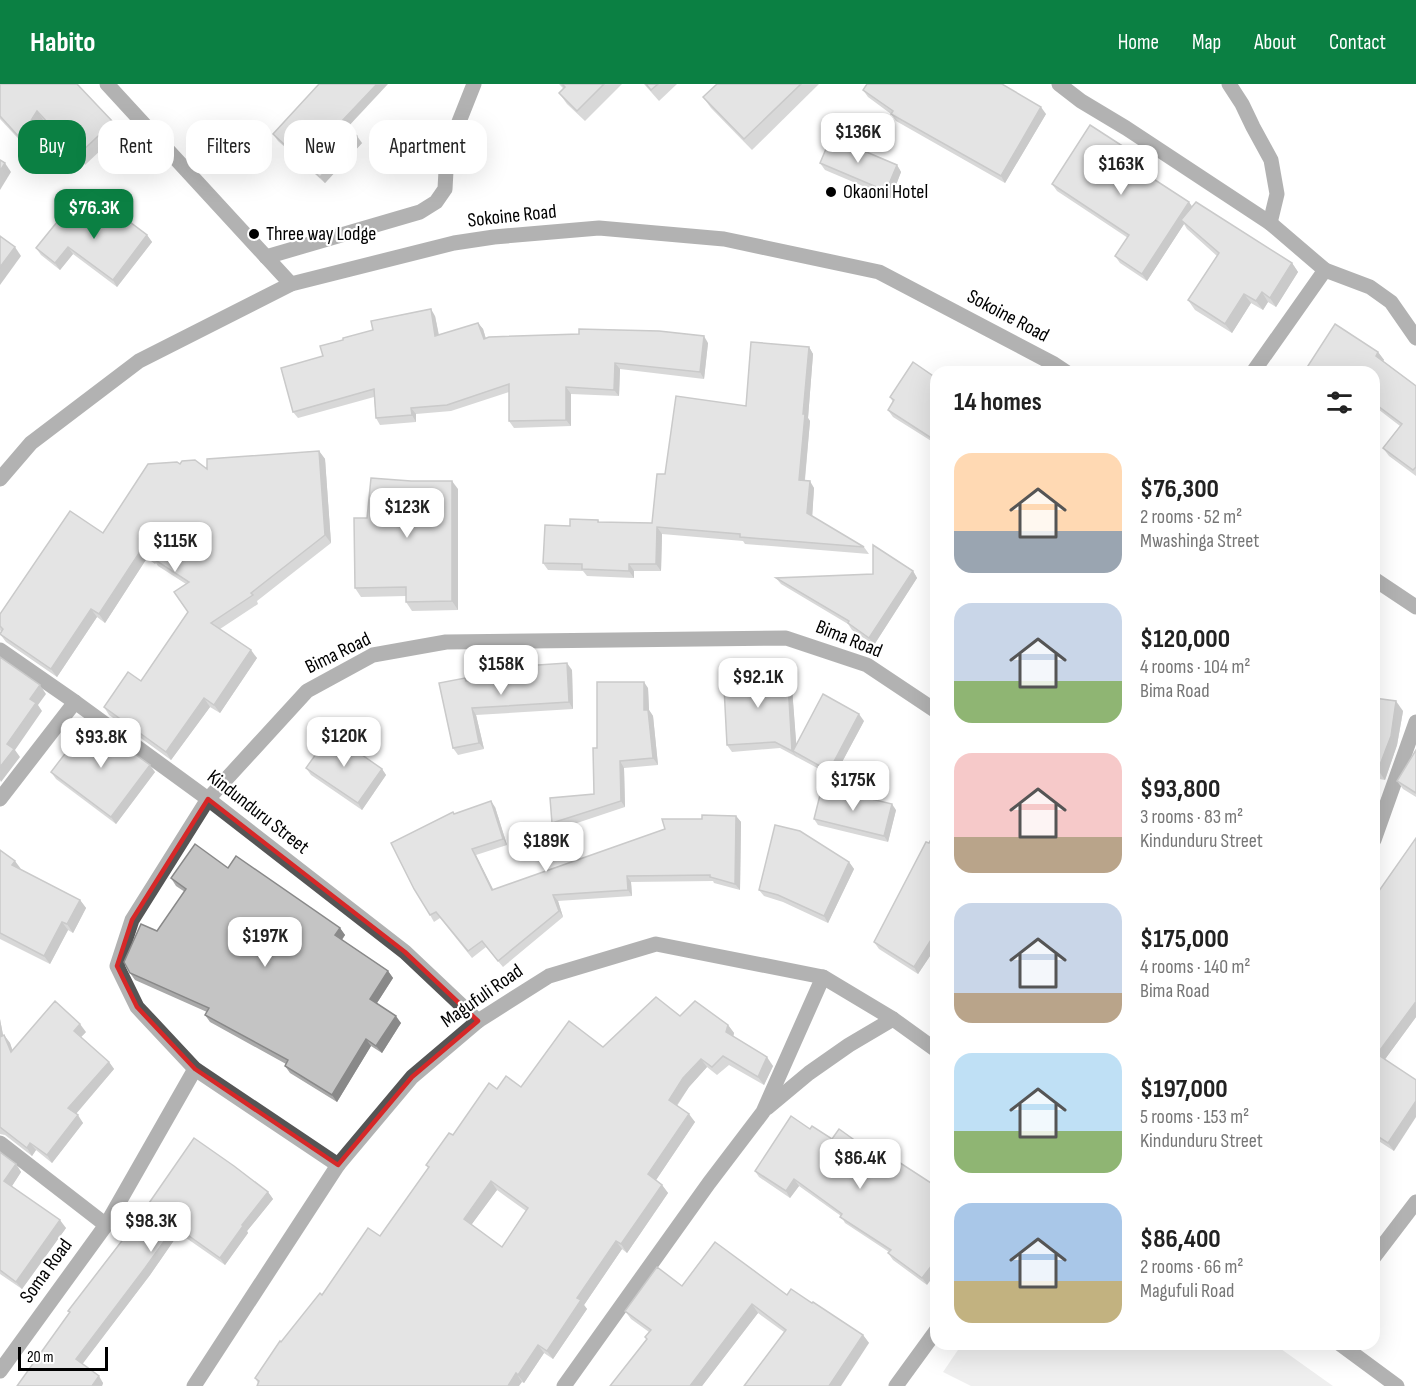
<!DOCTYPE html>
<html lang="en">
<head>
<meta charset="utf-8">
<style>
	body { margin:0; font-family:"Sofia Sans Condensed",sans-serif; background:#f2f2f2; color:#222; height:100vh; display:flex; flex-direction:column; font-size:22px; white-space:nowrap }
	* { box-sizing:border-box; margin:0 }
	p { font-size:20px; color:#767676 }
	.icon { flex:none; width:33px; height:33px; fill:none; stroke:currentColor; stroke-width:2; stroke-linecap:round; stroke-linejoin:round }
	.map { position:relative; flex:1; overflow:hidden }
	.side { position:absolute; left:930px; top:282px; width:450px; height:984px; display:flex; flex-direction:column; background:#fff; border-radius:18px; box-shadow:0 6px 24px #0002 }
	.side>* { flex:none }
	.hud { position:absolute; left:18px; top:36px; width:570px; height:54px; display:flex; gap:12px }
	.scale { position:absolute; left:18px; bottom:15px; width:90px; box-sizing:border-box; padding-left:6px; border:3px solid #000; border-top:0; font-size:16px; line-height:21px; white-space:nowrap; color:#000; -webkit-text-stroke:4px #fff; paint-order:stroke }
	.price { position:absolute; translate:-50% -51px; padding:0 14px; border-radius:12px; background:#fff; color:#222; font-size:20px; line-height:39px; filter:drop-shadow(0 2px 3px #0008) }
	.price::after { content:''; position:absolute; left:50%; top:36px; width:18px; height:14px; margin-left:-9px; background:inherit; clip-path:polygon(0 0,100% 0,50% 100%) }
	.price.active { background:#0b8043; color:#fff }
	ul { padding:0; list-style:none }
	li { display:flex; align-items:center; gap:18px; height:150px; padding:0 24px }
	li span { display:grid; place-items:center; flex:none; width:168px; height:120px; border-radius:18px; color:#555 }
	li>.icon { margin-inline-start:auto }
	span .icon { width:72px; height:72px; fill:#fffc; stroke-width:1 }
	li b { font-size:26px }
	h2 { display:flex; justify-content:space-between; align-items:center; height:72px; padding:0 24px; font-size:26px }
	.chip { padding:0 21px; border-radius:18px; background:#fff; box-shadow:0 6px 24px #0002; font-size:21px; line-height:54px }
	.chip.active { background:#0b8043; color:#fff }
	header { display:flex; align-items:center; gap:36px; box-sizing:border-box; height:84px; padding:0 30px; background:#0b8043; color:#fff }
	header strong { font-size:28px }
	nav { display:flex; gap:33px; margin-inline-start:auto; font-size:21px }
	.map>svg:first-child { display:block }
	.green { fill:#dcdcdc }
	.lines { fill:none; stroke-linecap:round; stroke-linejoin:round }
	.minor { stroke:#555; stroke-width:15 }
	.wall { fill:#a9a9a9; fill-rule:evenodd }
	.shaded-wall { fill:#898989 }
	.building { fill:#c4c4c4; stroke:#898989; stroke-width:1.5; fill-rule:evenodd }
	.marked { fill:none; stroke:#d62828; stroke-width:4.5; stroke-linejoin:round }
	.poi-dot { fill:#000; stroke:#fff; stroke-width:2 }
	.labels { text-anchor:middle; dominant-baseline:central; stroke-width:4.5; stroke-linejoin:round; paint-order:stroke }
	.poi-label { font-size:20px; fill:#000; stroke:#fff; text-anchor:start }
	.street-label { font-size:20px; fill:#000; stroke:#fff }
</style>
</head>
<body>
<header>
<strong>Habito</strong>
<nav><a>Home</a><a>Map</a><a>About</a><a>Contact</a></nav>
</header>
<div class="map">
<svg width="1416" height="1302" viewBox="0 0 1416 1302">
	<rect width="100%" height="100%" fill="#fff"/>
	<!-- green -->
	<polygon class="green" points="962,1260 1274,1260 1333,1302 971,1302 943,1288"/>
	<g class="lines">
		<!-- minor -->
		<g class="minor">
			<polyline points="107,0 291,200"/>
			<polyline points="1059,0 1081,17 1126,44 1270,139 1325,186 1370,203 1391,218 1416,254"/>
			<polyline points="1229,0 1242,20 1253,43 1271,76 1277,110 1270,139"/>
			<polyline points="266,173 420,128 436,118 445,105 447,68 474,0"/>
			<polyline points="1253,288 1325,186"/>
			<polyline points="0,395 31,359 139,277 291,200 454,159 494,153 599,144 724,155 879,188 1054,280 1066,288"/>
			<polyline points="1374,495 1416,523"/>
			<polyline points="0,566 75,618 208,715 405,868 478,937"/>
			<polyline points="0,715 75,618"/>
			<polyline points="1374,756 1416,638"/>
			<polyline points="767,1024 809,989 849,961 893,935"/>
			<polyline points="0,1059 106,1141"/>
			<polyline points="338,1081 195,985 137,923 117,882 132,836 208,715 307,607 373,571 446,558 786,554 867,581 936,627"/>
			<polyline points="1374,1173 1416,1118"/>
			<polyline points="1340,1260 1397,1302"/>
			<polyline points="0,1287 106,1141 195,985"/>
			<polyline points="194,1302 338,1081 412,993 478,937 549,892 656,860 823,893 893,935 936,966"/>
			<polyline points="564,1302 709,1099 763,1028 823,893"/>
			<polyline points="896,1302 936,1247"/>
		</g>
	</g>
	<!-- wall -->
	<g class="wall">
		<polygon points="0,0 113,38 120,48 85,81 44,37 27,64 0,35"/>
		<polygon points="559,0 622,0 585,37 567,20 559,9 564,5"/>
		<polygon points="644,0 677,0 659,17"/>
		<polygon points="717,0 819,0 752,66 711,24 703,13"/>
		<polygon points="863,6 1046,30 1005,99 896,37 891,30 868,13"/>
		<polygon points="273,50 362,59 325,99 278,57"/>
		<polygon points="820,79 897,81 901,88 891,114 825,86"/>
		<polygon points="1142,79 1138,85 1192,123 1292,179 1298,188 1276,223 1268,218 1263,226 1251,219 1232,249 1195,226 1188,216 1217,172 1187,145 1184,140 1147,197 1120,179 1115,172 1128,154 1057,107 1052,100"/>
		<polygon points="83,130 105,139 147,151 152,158 117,203 73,170 60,186 41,171 36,164"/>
		<polygon points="435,232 439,251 478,239 483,245 486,255 708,259 704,295 620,285 619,312 571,310 571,342 514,344 509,337 509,308 451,327 416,330 416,338 380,341 376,334 374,313 298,334 293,328 323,272"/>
		<polygon points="809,263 813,270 808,334 810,337 805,396 814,404 812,432 864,463 869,470 745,460 743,457 662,450 661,487 634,487 634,494 587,492 583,487 548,486 543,479 570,442 598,436 599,438 652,439 665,390 746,322"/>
		<polygon points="1378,268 1384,276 1383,277 1416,302 1416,392 1389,372 1383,364 1400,342 1374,322 1374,288"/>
		<polygon points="936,294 936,360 893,333 888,326 893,318 890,313"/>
		<polygon points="319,367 325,375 331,459 257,517 258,520 220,545 257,574 220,629 210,623 171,676 109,631 104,623 141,597 188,528 186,500 158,482 156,479 155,480 147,474 105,539 97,533 57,593 6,558 0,550 1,548 0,546 0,530 103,449 180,380 207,385"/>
		<polygon points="411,397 458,405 458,526 412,527 406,518 406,512 361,513 355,504 367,434"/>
		<polygon points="913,487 917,494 874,561 852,546 848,540 781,500 776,494 873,490"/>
		<polygon points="778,584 779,598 788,598 792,604 796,660 864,637 834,693 780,664 732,668 727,661 745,601"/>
		<polygon points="572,586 573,625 476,631 484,665 458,671 453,664 468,597 509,595"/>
		<polygon points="648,604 649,626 653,632 658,681 624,684 625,723 556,746 552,739 594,710 597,664"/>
		<polygon points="1374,614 1403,627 1397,661 1385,696 1374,694"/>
		<polygon points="1416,666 1416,713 1403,705 1397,697"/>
		<polygon points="306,684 382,685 386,691 362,726 311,691"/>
		<polygon points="51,688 155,688 116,740 56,695"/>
		<polygon points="495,723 507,761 476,771 493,806 702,735 736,732 741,738 740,806 714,799 713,797 631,798 632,812 558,817 563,833 503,883 486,863 472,874 440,834 434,838 430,831 454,730"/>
		<polygon points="896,726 888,758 818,741 814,735"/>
		<polygon points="936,746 936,863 918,890 879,865 874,858"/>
		<polygon points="1416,754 1416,933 1385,975 1394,1067 1374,1054 1374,814"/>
		<polygon points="0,766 21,786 80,816 86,824 73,849 68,846 50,880 0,855"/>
		<polygon points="849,778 854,785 828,839 783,818 764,812 759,806"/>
		<polygon points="228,784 340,844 345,851 342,856 388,887 393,894 377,919 401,939 382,969 371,962 337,1018 290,989 285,982 286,980 210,938 205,931 207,928 135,896 130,889 157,847 185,808 176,802 171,794"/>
		<path d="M680 932 728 941 734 949 733 953 773 982 764 1001 729 981 717 991 707 983 689 1003 677 1022 695 1038 656 1096 662 1101 668 1109 627 1169 622 1165 584 1221 587 1225 553 1275 544 1269 524 1299 522 1298 258 1299 255 1294 281 1258 322 1211 380 1152 428 1084 426 1081 497 1005 521 1003 603 963ZM497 1106 526 1127 502 1163 471 1141Z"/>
		<polygon points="0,935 3,952 4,951 10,959 12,966 86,948 81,953 109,978 114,985 76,1030 83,1039 52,1079 36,1066 32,1072 5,1051 0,1050"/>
		<polygon points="810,1045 832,1055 927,1201 893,1176 888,1169 889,1168 845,1139 841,1132 799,1102 790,1114 759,1093 755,1087"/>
		<polygon points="0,1068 16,1080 21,1088 12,1102 66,1144 22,1205 0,1190"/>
		<polygon points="268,1108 273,1115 247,1147 248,1149 225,1181 179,1149 150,1191 82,1280 103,1299 102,1302 17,1302 70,1229 68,1227 147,1123"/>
		<polygon points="682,1202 787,1211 812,1219 863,1251 869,1259 784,1248 758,1229 702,1302 610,1302 647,1255 645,1253 649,1248 631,1235 625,1227"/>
	</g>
	<!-- shaded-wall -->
	<g class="shaded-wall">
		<polygon points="377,0 388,0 346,45 341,38"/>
		<polygon points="1041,23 1046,30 1005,99 1001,92"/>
		<polygon points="37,27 44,37 27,64 20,54"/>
		<polygon points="357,52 362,59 325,99 320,93"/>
		<polygon points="1138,72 1142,79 1137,88 1132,81"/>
		<polygon points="5,79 11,88 0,106 0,87"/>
		<polygon points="897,81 901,88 891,114 886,107"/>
		<polygon points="1189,118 1194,125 1181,136 1184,140 1147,197 1142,190"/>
		<polygon points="147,151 152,158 117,203 113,196"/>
		<polygon points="15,163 21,172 0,201 0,183"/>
		<polygon points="68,163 73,170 60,186 55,179"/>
		<polygon points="1292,179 1298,188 1276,223 1270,214"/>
		<polygon points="1262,208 1268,218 1263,226 1256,217"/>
		<polygon points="1244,210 1251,219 1232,249 1225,240"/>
		<polygon points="431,225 435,232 440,258 435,252"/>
		<polygon points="478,239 483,245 488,262 484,255"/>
		<polygon points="704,252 708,259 704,295 700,288"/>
		<polygon points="809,263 813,270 808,334 810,337 804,403 799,396 803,330"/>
		<polygon points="1378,268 1384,276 1381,280 1376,272"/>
		<polygon points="615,279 620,285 619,312 614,306"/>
		<polygon points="566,303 571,310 571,342 566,336"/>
		<polygon points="411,324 416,330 416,338 412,331"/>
		<polygon points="319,367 325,375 331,459 325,451"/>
		<polygon points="452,397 458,405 458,526 452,517"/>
		<polygon points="810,397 814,404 812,436 807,429"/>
		<polygon points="657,443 662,450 661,487 656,480"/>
		<polygon points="141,466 147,474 105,539 99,530"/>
		<polygon points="629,480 634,487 634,494 629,487"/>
		<polygon points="913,487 917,494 874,561 869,554"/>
		<polygon points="91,525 97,533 57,593 51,585"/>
		<polygon points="251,566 257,574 220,629 214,621"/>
		<polygon points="773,578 778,584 780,605 775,599"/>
		<polygon points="567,579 572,586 573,625 569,618"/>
		<polygon points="644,598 648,604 649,626 653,632 658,681 653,674 644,626"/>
		<polygon points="788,598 792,604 797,669 793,667 797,674 792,667"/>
		<polygon points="40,601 46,610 38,621 42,627 15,666 20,673 1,698 0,696 0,683 7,660 30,615"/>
		<polygon points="204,614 210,623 171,676 166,668"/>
		<polygon points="1396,617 1403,627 1397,661 1385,696 1378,686"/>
		<polygon points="472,624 476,631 484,665 479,659"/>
		<polygon points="859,630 864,637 834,693 829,687"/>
		<polygon points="620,677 624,684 625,723 621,717"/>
		<polygon points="150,681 155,688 116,740 111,733"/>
		<polygon points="382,685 386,691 362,726 358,719"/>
		<polygon points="491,717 495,723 507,761 503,755"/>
		<polygon points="892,720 896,726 888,758 884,752"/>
		<polygon points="736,732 741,738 740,806 735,800"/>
		<polygon points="472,765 476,771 497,813 492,806"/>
		<polygon points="15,777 21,785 12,781"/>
		<polygon points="849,778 854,785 828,839 824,832"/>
		<polygon points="627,792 631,798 632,812 628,806"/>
		<polygon points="553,811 558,817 563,833 559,827"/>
		<polygon points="80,816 86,824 73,849 67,840"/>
		<polygon points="62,838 68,846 50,880 44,872"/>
		<polygon points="340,844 345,851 340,858 335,851"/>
		<polygon points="936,848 936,863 918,890 914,883"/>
		<polygon points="388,887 393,894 375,922 370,915"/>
		<polygon points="1415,919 1416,921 1416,933 1383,978 1377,970"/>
		<polygon points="396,932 401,939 382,969 376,962"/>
		<polygon points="0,935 5,961 0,953"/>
		<polygon points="80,940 86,948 79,955 74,947"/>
		<polygon points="728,941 734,949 732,957 726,948"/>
		<polygon points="4,951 10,959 16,976 11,968"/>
		<polygon points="366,955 371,962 337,1018 332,1011"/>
		<polygon points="767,973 773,982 764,1001 758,993"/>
		<polygon points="701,975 707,983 689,1003 674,1025 669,1016 683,994"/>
		<polygon points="109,978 114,985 74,1032 68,1024"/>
		<polygon points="1416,1017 1416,1033 1394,1067 1388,1059"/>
		<polygon points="689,1030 695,1038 654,1099 648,1090"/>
		<polygon points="78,1031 83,1039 52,1079 47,1071"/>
		<polygon points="30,1059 36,1066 32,1072 27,1064"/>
		<polygon points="16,1080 21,1088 10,1105 4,1097"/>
		<polygon points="794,1095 799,1102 790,1114 786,1107"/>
		<polygon points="491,1097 497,1106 469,1144 464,1135"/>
		<polygon points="662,1101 668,1109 627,1169 621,1160"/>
		<polygon points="268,1108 273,1115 247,1147 248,1149 225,1181 220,1174 242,1141"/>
		<polygon points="60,1136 66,1144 22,1205 16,1198"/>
		<polygon points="175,1142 179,1149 150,1191 81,1282 76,1275"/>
		<polygon points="616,1157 622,1165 584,1221 587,1225 553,1275 547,1267 577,1214"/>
		<polygon points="936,1176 936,1189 927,1201 922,1194"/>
		<polygon points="752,1220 758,1229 702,1302 690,1302"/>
		<polygon points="863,1251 869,1259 841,1302 829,1302"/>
		<polygon points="538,1261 544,1269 524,1299 518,1291"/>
		<polygon points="516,1289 522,1298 519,1302 508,1302"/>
		<polygon points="99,1292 103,1299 102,1302 92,1302"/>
	</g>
	<!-- building -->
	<g class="building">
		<polygon points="0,0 77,0 113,38 78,71 37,27 20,54 0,32"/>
		<polygon points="319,0 377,0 341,38 357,52 320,93 273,50"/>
		<polygon points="562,0 604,0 577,27 559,9 565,3"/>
		<polygon points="646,0 658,0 651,6"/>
		<polygon points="717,0 801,0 744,55 703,13"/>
		<polygon points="867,0 1002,0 1041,23 1001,92 891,30 893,27 863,6"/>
		<polygon points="1090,41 1138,72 1132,81 1189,118 1142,190 1115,172 1129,151 1052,100"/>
		<polygon points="831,53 897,81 886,107 820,79"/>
		<polygon points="0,76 5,79 0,87"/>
		<polygon points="1196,118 1292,179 1270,214 1262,208 1256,217 1244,210 1225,240 1188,216 1219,169 1181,136"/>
		<polygon points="70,122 83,130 87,125 105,139 114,126 147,151 113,196 68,163 55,179 36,164"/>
		<polygon points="0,152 15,163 0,183"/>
		<polygon points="431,225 435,252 478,239 484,255 489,253 579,250 579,245 659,247 704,252 700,288 615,279 614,306 566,303 566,336 509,337 509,300 447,321 411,324 412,331 376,334 374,305 293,328 281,284 323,272 320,262 343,256 343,254 373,246 371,237"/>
		<polygon points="1335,240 1378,268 1376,272 1416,302 1416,383 1413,386 1383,364 1402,340 1374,319 1374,288 1304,288"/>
		<polygon points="751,258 809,263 803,330 805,330 799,396 810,397 807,429 864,463 740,453 740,450 657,443 656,480 629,480 629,487 582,485 582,480 543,479 545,441 570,442 570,435 598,436 598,438 652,439 657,390 665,390 676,312 746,322"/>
		<polygon points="913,278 936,294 936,357 888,326 894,316 890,313"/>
		<polygon points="319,367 325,451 251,509 253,511 211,539 251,566 214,621 204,614 166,668 104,623 128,588 141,597 188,528 174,508 189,498 152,474 150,470 149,472 141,466 99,530 91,525 51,585 0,550 3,545 0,542 0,530 70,427 103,449 148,380 177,378 180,380 182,377 195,376 207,385 207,375"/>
		<polygon points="371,394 411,397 452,397 452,517 406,518 406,503 355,504 354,434 367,434"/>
		<polygon points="873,461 913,487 869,554 848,539 849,537 776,494 873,490"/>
		<polygon points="0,573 40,601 30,615 36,619 7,660 14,665 0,683"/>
		<polygon points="773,578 775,599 788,598 792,667 775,658 727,661 724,603 745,601 743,580"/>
		<polygon points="567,579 569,618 472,624 479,659 453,664 439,599 465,594 466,597 509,595 508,583"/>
		<polygon points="597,598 644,598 644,626 648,626 653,674 620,677 621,717 552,739 550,714 594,710 593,664 597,664"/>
		<polygon points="823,610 859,630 829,687 793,667"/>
		<polygon points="1374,614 1396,617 1391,652 1378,686 1374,686"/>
		<polygon points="93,640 150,681 111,733 51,688 84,645 88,648"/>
		<polygon points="331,649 382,685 358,719 306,684"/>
		<polygon points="1416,666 1416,709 1397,697"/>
		<polygon points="822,703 892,720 884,752 814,735"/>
		<polygon points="491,717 503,755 472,765 492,806 665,745 662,735 702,735 702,731 736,732 735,800 710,793 710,791 627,792 628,806 553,811 559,827 498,877 482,857 468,867 436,828 430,831 414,805 391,759 453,728 454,730"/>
		<polygon points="775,741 800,747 849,778 824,832 778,811 759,806"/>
		<polygon points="936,746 936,848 914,883 874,858 926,758 929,759"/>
		<polygon points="1416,754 1416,920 1415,919 1377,970 1416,996 1416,1017 1388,1059 1374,1050 1374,814"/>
		<polygon points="195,760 228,784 236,772 340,844 335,851 388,887 370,915 396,932 376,962 366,955 332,1011 285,982 288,976 205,931 209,924 130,889 124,878 141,840 157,847 186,805 171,794"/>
		<polygon points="0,766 15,777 12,781 80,816 67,840 62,838 44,872 0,849"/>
		<path d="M656 913 680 932 695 917 728 941 726 948 767 973 758 993 723 972 712 983 701 975 683 994 669 1016 689 1030 648 1090 662 1101 621 1160 616 1157 577 1214 581 1216 547 1267 538 1261 518 1291 516 1289 508 1302H257L259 1297 255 1294 280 1257 281 1258 320 1209 322 1211 368 1144 380 1152 429 1083 426 1081 449 1049 453 1051 489 999 497 1005 506 992 521 1003 569 937 603 963ZM491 1097 528 1124 502 1163 464 1135Z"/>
		<polygon points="55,917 80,940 74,947 109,978 68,1024 78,1031 47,1071 30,1059 27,1064 0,1043 0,953 4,951 11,968"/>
		<polygon points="791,1032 810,1045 812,1042 832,1055 839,1045 881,1075 885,1069 934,1101 936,1099 936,1176 922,1194 888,1169 891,1166 840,1133 842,1130 794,1095 786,1107 755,1087"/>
		<polygon points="194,1054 234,1082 268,1108 242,1141 243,1142 220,1174 175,1142 145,1184 76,1275 99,1292 92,1302 17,1302 70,1228 68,1227 148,1123 147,1122"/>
		<polygon points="0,1068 16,1080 4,1097 60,1136 16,1198 0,1186"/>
		<polygon points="715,1158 787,1211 791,1205 812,1219 813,1218 863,1251 829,1302 744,1302 786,1246 752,1220 690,1302 610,1302 647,1255 645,1253 651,1246 625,1227 657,1183 682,1202"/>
	</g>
	<!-- marked area -->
	<path d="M0 0H1416V1302H0ZM208 715 405 868 478 937 412 993 338 1081 195 985 137 923 117 882 132 836Z" fill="#fff" fill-opacity=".55" fill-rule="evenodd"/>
	<path class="marked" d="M208 715 405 868 478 937 412 993 338 1081 195 985 137 923 117 882 132 836Z"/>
	<!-- markers -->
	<g class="poi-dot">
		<circle cx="831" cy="108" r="6"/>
		<circle cx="254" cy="150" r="6"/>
	</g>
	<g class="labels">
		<!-- poi labels -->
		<g class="poi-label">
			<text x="843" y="108">Okaoni Hotel</text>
			<text x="266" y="150">Three way Lodge</text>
		</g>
		<!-- street labels -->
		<g class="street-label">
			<text transform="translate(512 132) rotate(-6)">Sokoine Road</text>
			<text transform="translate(1008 232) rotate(28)">Sokoine Road</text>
			<text transform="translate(849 555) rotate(22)">Bima Road</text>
			<text transform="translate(338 569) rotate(-26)">Bima Road</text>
			<text transform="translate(258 728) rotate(38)">Kindunduru Street</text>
			<text transform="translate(482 912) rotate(-35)">Magufuli Road</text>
			<text transform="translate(46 1187) rotate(-54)">Soma Road</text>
		</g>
	</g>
</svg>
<div class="scale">20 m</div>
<b class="price" style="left:858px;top:80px">$136K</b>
<b class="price" style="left:1121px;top:112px">$163K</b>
<b class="price active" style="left:94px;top:156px">$76.3K</b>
<b class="price" style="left:407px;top:455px">$123K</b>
<b class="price" style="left:175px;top:489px">$115K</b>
<b class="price" style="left:501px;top:612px">$158K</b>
<b class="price" style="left:758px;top:625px">$92.1K</b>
<b class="price" style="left:344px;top:684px">$120K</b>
<b class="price" style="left:101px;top:685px">$93.8K</b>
<b class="price" style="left:853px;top:728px">$175K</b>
<b class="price" style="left:546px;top:789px">$189K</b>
<b class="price" style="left:265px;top:884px">$197K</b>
<b class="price" style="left:860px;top:1106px">$86.4K</b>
<b class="price" style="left:151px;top:1169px">$98.3K</b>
<div class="hud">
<a class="chip active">Buy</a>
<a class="chip">Rent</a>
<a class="chip">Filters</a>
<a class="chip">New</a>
<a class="chip">Apartment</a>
</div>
<section class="side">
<h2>14 homes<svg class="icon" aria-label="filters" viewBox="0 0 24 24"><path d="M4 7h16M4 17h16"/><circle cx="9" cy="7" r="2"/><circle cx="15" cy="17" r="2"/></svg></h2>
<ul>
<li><span style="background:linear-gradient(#ffd9b3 65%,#9aa5b1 0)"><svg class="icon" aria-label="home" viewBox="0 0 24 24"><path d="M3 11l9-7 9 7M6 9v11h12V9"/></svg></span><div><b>$76,300</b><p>2 rooms · 52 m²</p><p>Mwashinga Street</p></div></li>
<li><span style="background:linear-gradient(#c9d6e8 65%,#8fb573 0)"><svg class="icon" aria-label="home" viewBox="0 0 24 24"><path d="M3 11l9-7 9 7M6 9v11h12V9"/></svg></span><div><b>$120,000</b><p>4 rooms · 104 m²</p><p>Bima Road</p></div></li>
<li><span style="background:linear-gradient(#f6c9c9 70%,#b9a48a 0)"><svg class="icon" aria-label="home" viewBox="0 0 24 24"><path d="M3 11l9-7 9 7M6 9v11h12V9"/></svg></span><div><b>$93,800</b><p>3 rooms · 83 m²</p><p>Kindunduru Street</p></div></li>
<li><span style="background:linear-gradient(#c9d6e8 75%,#b9a48a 0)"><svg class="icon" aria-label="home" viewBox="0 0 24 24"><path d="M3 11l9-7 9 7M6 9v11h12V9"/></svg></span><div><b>$175,000</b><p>4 rooms · 140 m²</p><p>Bima Road</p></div></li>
<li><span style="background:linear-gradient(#bfe0f5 65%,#8fb573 0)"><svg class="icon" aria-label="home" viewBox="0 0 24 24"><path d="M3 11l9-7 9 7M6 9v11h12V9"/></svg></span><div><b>$197,000</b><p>5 rooms · 153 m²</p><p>Kindunduru Street</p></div></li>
<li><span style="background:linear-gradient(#a9c7e8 65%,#c2b280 0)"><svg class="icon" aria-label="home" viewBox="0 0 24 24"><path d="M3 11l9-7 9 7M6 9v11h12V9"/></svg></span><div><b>$86,400</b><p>2 rooms · 66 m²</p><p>Magufuli Road</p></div></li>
</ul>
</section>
</div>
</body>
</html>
